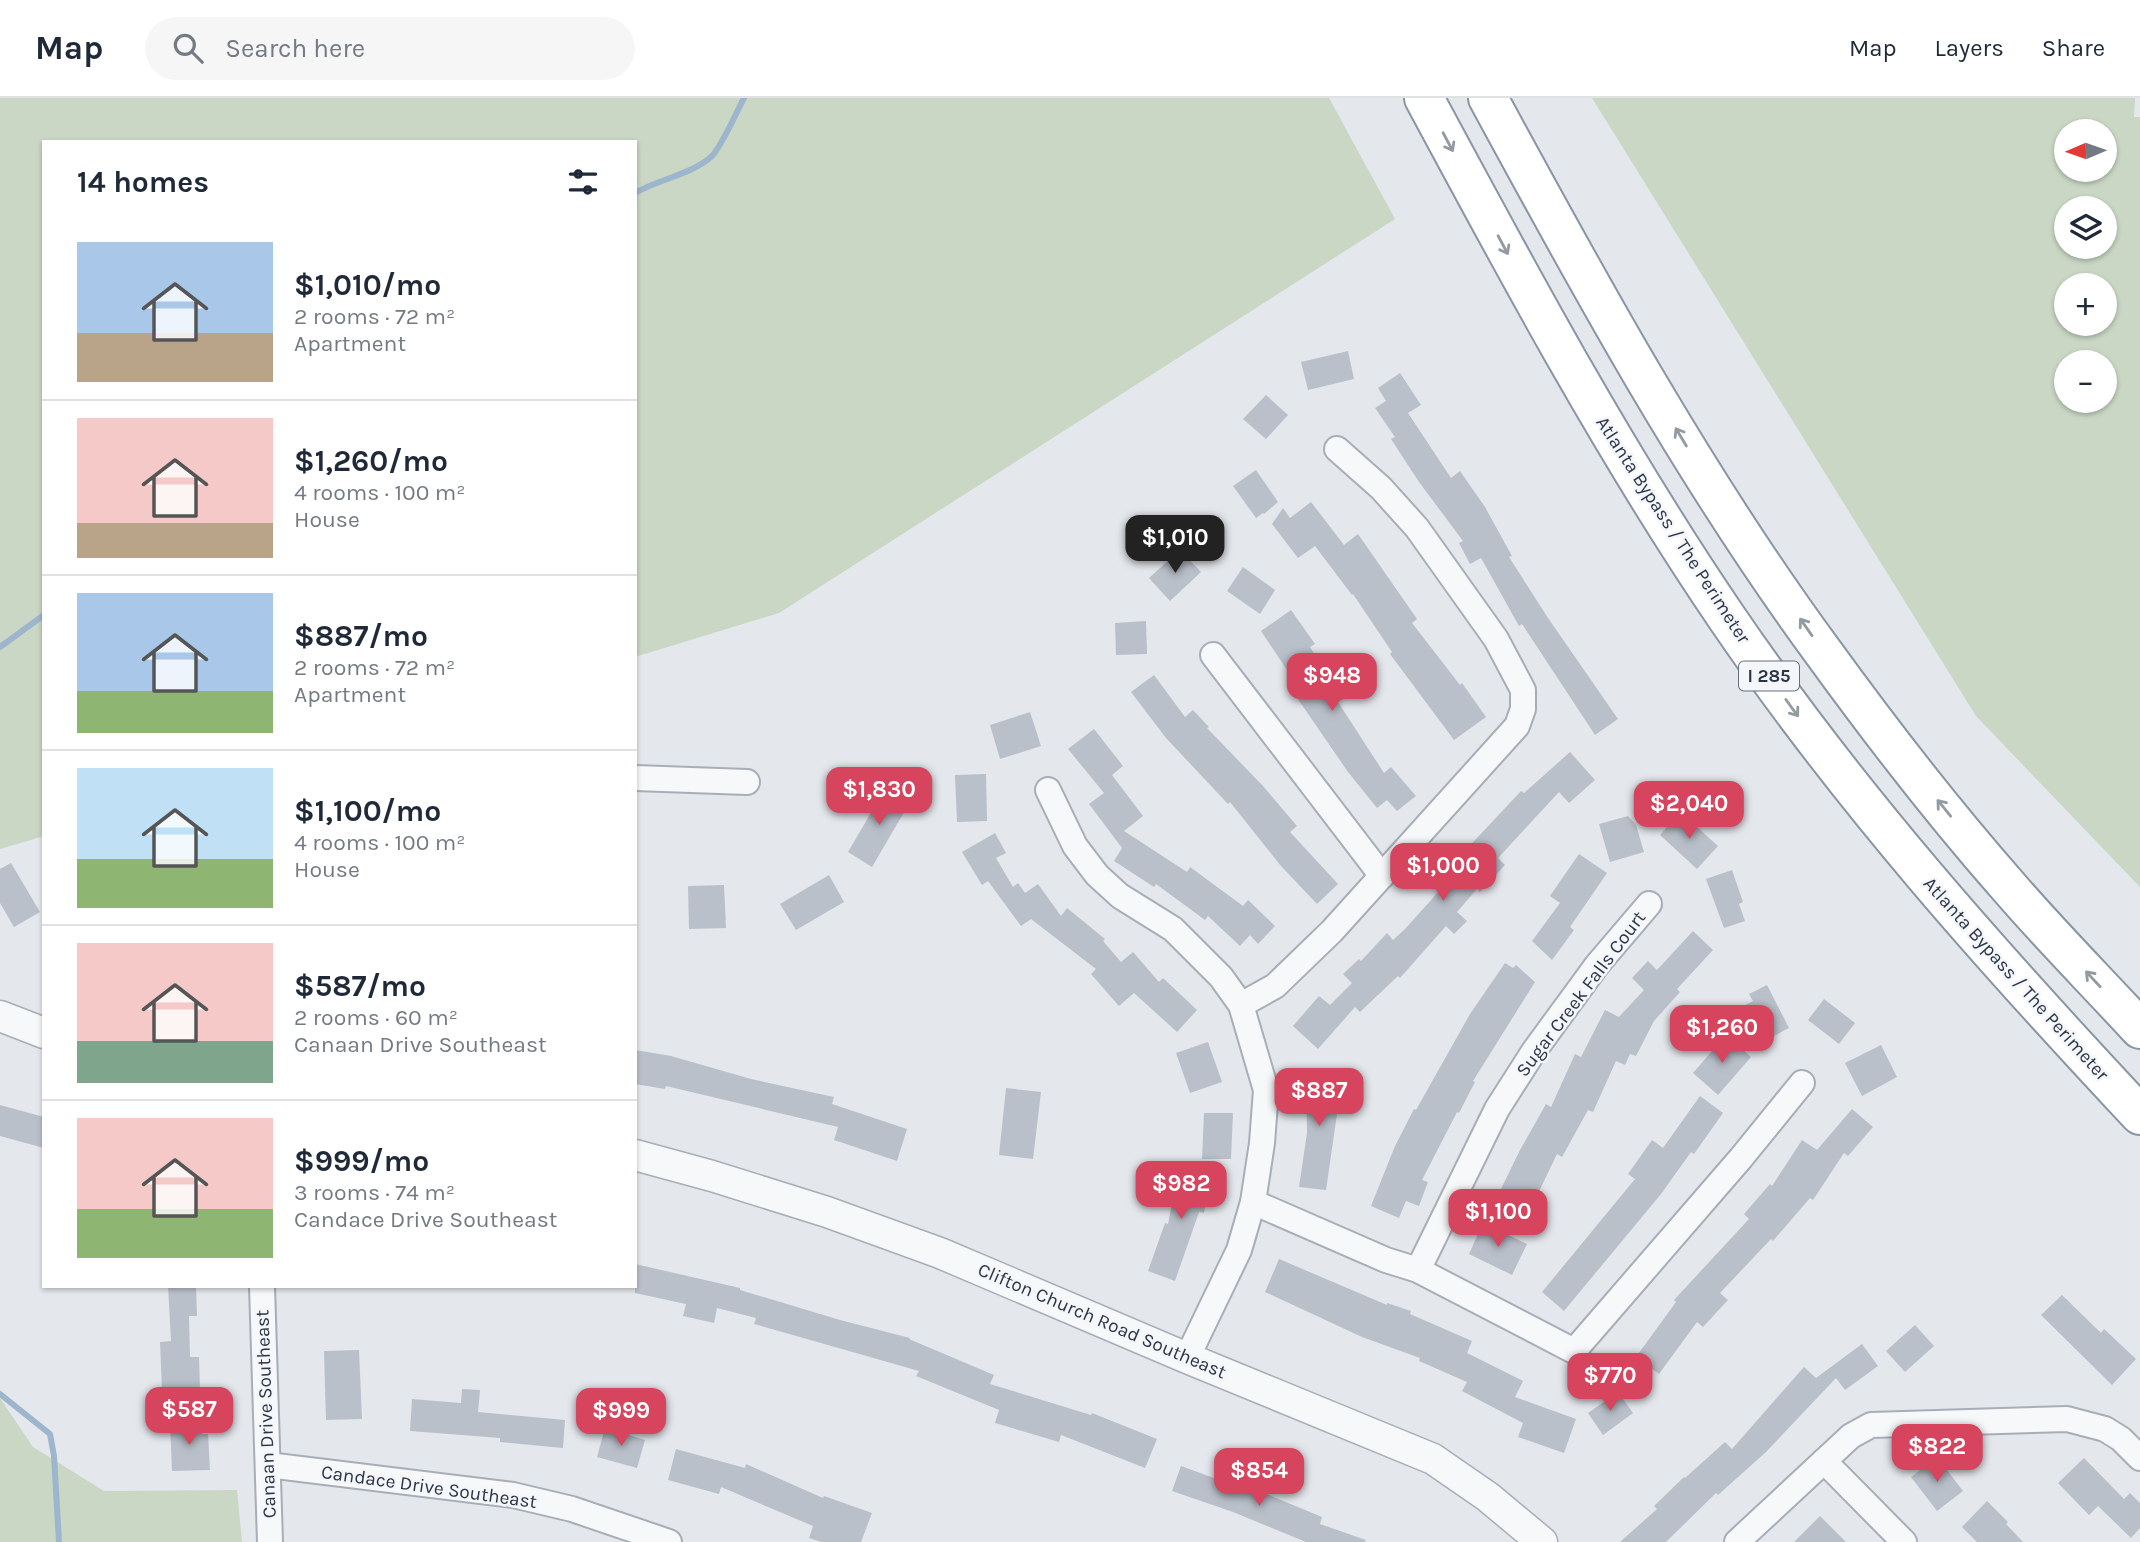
<!DOCTYPE html>
<html lang="en">
<head>
<meta charset="utf-8">
<style>
	body { margin:0; font-family:Karla,sans-serif; background:#f6f6f7; color:#1f2937; height:100vh; display:flex; flex-direction:column; font-size:26px; white-space:nowrap }
	* { box-sizing:border-box; margin:0 }
	p { font-size:23px; color:#747a83 }
	.icon { flex:none; width:38px; height:38px; fill:none; stroke:currentColor; stroke-width:2; stroke-linecap:round; stroke-linejoin:round }
	.map { position:relative; flex:1; overflow:hidden }
	.panel { position:absolute; left:42px; top:42px; width:595px; height:1148px; display:flex; flex-direction:column; background:#fff; border-radius:0px; box-shadow:0 2px 5px #0004 }
	.panel>* { flex:none }
	.needle { width:46px; rotate:268deg }
	.controls { position:absolute; left:2054px; top:21px; display:grid; gap:14px }
	.controls a { display:grid; place-items:center; width:63px; height:63px; border-radius:50%; background:#fff; box-shadow:0 2px 5px #0004; font-size:35px }
	.price { position:absolute; translate:-50% -60px; padding:0 16px; border-radius:14px; background:#d6445e; color:#fff; font-size:23px; line-height:46px; filter:drop-shadow(0 2px 4px #0008) }
	.price::after { content:''; position:absolute; left:50%; top:42px; width:21px; height:16px; margin-left:-10px; background:inherit; clip-path:polygon(0 0,100% 0,50% 100%) }
	.price.active { background:#222; color:#fff }
	ul { padding:0; list-style:none }
	li { display:flex; align-items:center; gap:21px; height:175px; padding:0 35px }
	li+li { border-top:2px solid #e0e1e3 }
	li span { display:grid; place-items:center; flex:none; width:196px; height:140px; border-radius:0px; color:#555 }
	li>.icon { margin-inline-start:auto }
	span .icon { width:84px; height:84px; fill:#fffc; stroke-width:1 }
	li b { font-size:30px }
	h2 { display:flex; justify-content:space-between; align-items:center; height:84px; padding:0 35px; font-size:30px }
	header { display:flex; align-items:center; gap:42px; box-sizing:border-box; height:98px; padding:0 35px; background:#fff; border-bottom:2px solid #e0e1e3 }
	header strong { font-size:33px }
	nav { display:flex; gap:38px; margin-inline-start:auto; font-size:24px }
	.search { width:490px; height:63px; background:#f6f6f7; display:flex; align-items:center; gap:18px; box-sizing:border-box; padding:0 24px; border-radius:38px; color:#747a83; font-size:26px }
	.map>svg:first-child { display:block }
	.green { fill:#c9d7c4; fill-rule:evenodd }
	.lines { fill:none; stroke-linecap:round; stroke-linejoin:round }
	.stream { stroke:#9db6ce; stroke-width:6 }
	.building { fill:#bac0ca }
	.minor-casing { stroke:#a8aeb7; stroke-width:28 }
	.tertiary-casing { stroke:#a8aeb7; stroke-width:33 }
	.motorway-casing { stroke:#8a95a4; stroke-width:42 }
	.minor { stroke:#f7f8fa; stroke-width:24 }
	.tertiary { stroke:#f7f8fa; stroke-width:30 }
	.motorway { stroke:#fff; stroke-width:38 }
	.oneway { stroke:#949aa2 }
	.labels { text-anchor:middle; dominant-baseline:central; stroke-width:5; stroke-linejoin:round; paint-order:stroke }
	.shield { fill:#f4f6f9; stroke:#676f7c; stroke-width:2 }
	.shield-label { font-size:18px; font-weight:bold; fill:#2a3546 }
	.street-label { font-size:19px; fill:#2a3546; stroke:#f4f6f9 }
</style>
</head>
<body>
<header>
<strong>Map</strong>
<div class="search"><svg class="icon" aria-label="search" viewBox="0 0 24 24"><circle cx="10" cy="10" r="6"/><path d="M15 15l6 6"/></svg>Search here</div>
<nav><a>Map</a><a>Layers</a><a>Share</a></nav>
</header>
<div class="map">
<svg width="2140" height="1444" viewBox="0 0 2140 1444">
	<rect width="100%" height="100%" fill="#e4e7ec"/>
	<!-- green -->
	<g class="green">
		<polygon points="0,0 1329,0 1395,121 779,515 635,559 635,44 44,44 44,738 0,751"/>
		<path d="M1592 0H2135L2134 19H2140V789L1976 618ZM2067 33H2105V72H2067ZM2067 110H2105V149H2067ZM2105 187V226H2067V187ZM2067 264H2105V303H2067Z"/>
		<polygon points="0,1300 33,1349 104,1393 237,1392 242,1444 0,1444"/>
	</g>
	<g class="lines">
		<!-- stream -->
		<g class="stream">
			<path d="M635 95C659 81 690 77 711 59 721 50 737 13 744 0"/>
			<polyline points="0,549 44,517"/>
			<polyline points="0,1296 50,1336 54,1358 59,1444"/>
		</g>
	</g>
	<!-- building -->
	<g class="building">
		<polygon points="1348,253 1354,281 1308,292 1301,264"/>
		<polygon points="1400,275 1421,307 1408,315 1451,380 1460,373 1485,409 1512,458 1509,459 1548,520 1618,621 1595,637 1522,526 1519,528 1481,460 1470,466 1459,445 1463,443 1419,384 1391,341 1395,339 1375,310 1386,303 1378,290"/>
		<polygon points="1266,297 1288,317 1266,341 1243,321"/>
		<polygon points="1256,372 1278,404 1264,416 1263,415 1256,420 1233,388"/>
		<polygon points="1311,404 1344,447 1358,436 1417,521 1412,525 1460,587 1462,585 1486,619 1454,642 1390,556 1392,554 1353,496 1352,497 1315,448 1298,460 1272,426 1283,410 1290,420"/>
		<polygon points="1180,452 1201,474 1170,503 1149,480"/>
		<polygon points="1243,469 1275,492 1260,516 1227,493"/>
		<polygon points="1291,512 1315,546 1310,549 1343,601 1338,604 1384,675 1391,669 1416,698 1397,713 1387,702 1377,710 1348,674 1291,591 1297,587 1261,533"/>
		<polygon points="1146,523 1147,556 1116,557 1115,525"/>
		<polygon points="1154,577 1185,619 1193,612 1209,629 1207,630 1263,688 1297,728 1290,734 1338,786 1317,806 1281,768 1230,704 1228,706 1166,640 1131,594"/>
		<polygon points="1030,614 1041,648 1000,661 990,627"/>
		<polygon points="1094,631 1123,668 1112,677 1143,718 1124,733 1187,774 1190,769 1243,808 1248,802 1275,828 1258,846 1250,837 1240,848 1208,818 1205,822 1156,786 1154,789 1114,763 1122,750 1089,706 1104,695 1068,651"/>
		<polygon points="1570,654 1595,682 1569,705 1559,694 1498,760 1505,767 1480,794 1477,791 1457,814 1467,823 1454,836 1446,828 1400,880 1398,878 1360,914 1355,909 1318,951 1293,928 1319,898 1330,907 1352,885 1343,876 1359,861 1361,863 1387,835 1393,842 1405,831 1467,762 1461,757 1477,740 1521,693 1524,695"/>
		<polygon points="986,676 987,723 957,724 955,677"/>
		<polygon points="886,689 910,704 872,769 848,754"/>
		<polygon points="1680,714 1718,748 1697,771 1660,737"/>
		<polygon points="1628,718 1636,727 1644,754 1610,764 1599,726"/>
		<polygon points="995,735 1006,755 996,760 1013,789 1018,785 1025,795 1038,786 1061,818 1067,810 1105,841 1103,843 1121,864 1133,854 1159,884 1163,880 1197,912 1177,934 1134,895 1119,908 1091,876 1096,871 1031,821 1021,828 988,783 982,787 962,754"/>
		<polygon points="1579,756 1607,775 1570,829 1574,832 1552,862 1532,843 1560,805 1550,798"/>
		<polygon points="11,765 40,814 14,829 0,805 0,771"/>
		<polygon points="1732,772 1743,804 1739,806 1745,823 1724,830 1706,781"/>
		<polygon points="829,777 844,804 796,832 780,806"/>
		<polygon points="724,787 726,830 689,831 688,788"/>
		<polygon points="1693,833 1713,852 1677,891 1680,894 1654,923 1636,958 1630,956 1625,967 1616,963 1593,1014 1588,1012 1562,1059 1557,1056 1531,1110 1499,1095 1520,1052 1546,1006 1551,1009 1575,956 1581,959 1605,912 1619,919 1644,892 1632,880 1648,863 1657,872"/>
		<polygon points="1505,865 1513,870 1516,867 1535,884 1473,983 1475,984 1459,1015 1457,1014 1422,1082 1428,1084 1419,1108 1406,1103 1399,1120 1371,1108 1395,1048 1414,1011 1416,1012 1470,916"/>
		<polygon points="1767,887 1789,930 1758,946 1740,910 1753,903 1749,896"/>
		<polygon points="1824,901 1855,925 1839,946 1808,922"/>
		<polygon points="1726,937 1751,959 1718,997 1693,975"/>
		<polygon points="1208,944 1222,984 1190,995 1176,955"/>
		<polygon points="1881,947 1897,979 1862,998 1845,965"/>
		<polygon points="635,952 671,958 751,981 834,999 832,1006 907,1031 897,1063 834,1042 838,1029 666,988 665,991 635,986"/>
		<polygon points="1336,971 1337,1016 1326,1092 1299,1089 1307,1035 1306,973"/>
		<polygon points="1006,990 1041,994 1033,1061 999,1057"/>
		<polygon points="1700,998 1723,1015 1694,1056 1691,1054 1661,1096 1564,1213 1542,1194 1635,1081 1628,1076 1652,1042 1663,1050"/>
		<polygon points="0,1007 44,1019 44,1050 0,1038"/>
		<polygon points="1852,1011 1873,1029 1848,1058 1844,1055 1813,1102 1810,1100 1773,1143 1771,1141 1720,1195 1728,1202 1703,1229 1697,1224 1659,1276 1636,1259 1676,1204 1674,1202 1749,1121 1744,1116 1770,1086 1772,1088 1802,1042 1817,1052"/>
		<polygon points="1204,1015 1233,1015 1231,1061 1202,1061"/>
		<polygon points="1179,1067 1212,1074 1204,1115 1199,1114 1175,1183 1148,1173 1165,1125 1168,1126"/>
		<polygon points="1483,1125 1527,1146 1512,1177 1469,1156"/>
		<polygon points="1279,1161 1387,1207 1387,1205 1411,1213 1410,1216 1472,1243 1467,1255 1523,1283 1515,1299 1576,1321 1564,1355 1518,1339 1523,1325 1462,1293 1467,1284 1419,1263 1420,1260 1362,1239 1265,1194"/>
		<polygon points="635,1166 740,1190 740,1192 840,1222 910,1240 909,1241 994,1277 990,1286 1091,1317 1092,1315 1157,1341 1145,1370 1061,1337 1059,1344 995,1325 999,1312 916,1278 919,1273 754,1226 756,1220 717,1210 714,1225 683,1218 686,1206 635,1195"/>
		<polygon points="168,1188 196,1188 197,1218 189,1218 190,1259 199,1259 200,1292 162,1293 160,1244 171,1243"/>
		<polygon points="2062,1197 2101,1235 2104,1231 2136,1261 2112,1287 2041,1217"/>
		<polygon points="1915,1227 1934,1248 1905,1274 1886,1253"/>
		<polygon points="1862,1246 1878,1268 1845,1292 1836,1280 1766,1354 1718,1397 1716,1395 1666,1444 1620,1444 1657,1411 1654,1408 1684,1379 1685,1380 1725,1344 1732,1351 1804,1269 1816,1280"/>
		<polygon points="359,1252 362,1321 326,1322 324,1253"/>
		<polygon points="462,1291 480,1292 478,1314 565,1322 563,1350 500,1344 500,1340 410,1333 412,1301 461,1305"/>
		<polygon points="1618,1294 1633,1315 1603,1337 1588,1315"/>
		<polygon points="201,1323 202,1336 208,1336 210,1372 172,1373 170,1324"/>
		<polygon points="605,1330 645,1342 637,1370 597,1359"/>
		<polygon points="676,1351 745,1370 746,1366 823,1400 824,1398 872,1415 861,1444 821,1444 809,1440 813,1428 721,1389 719,1396 668,1382"/>
		<polygon points="1937,1359 1963,1393 1937,1413 1911,1379"/>
		<polygon points="2084,1360 2124,1401 2130,1395 2140,1405 2140,1430 2131,1440 2098,1408 2089,1417 2058,1385"/>
		<polygon points="1181,1368 1258,1396 1259,1393 1322,1419 1320,1426 1366,1442 1365,1444 1306,1444 1233,1414 1172,1393"/>
		<polygon points="1987,1403 2008,1424 2006,1426 2023,1444 1977,1444 1962,1429"/>
		<polygon points="1820,1418 1846,1444 1794,1444"/>
	</g>
	<g class="lines">
		<defs>
			<g id="minor">
				<polyline points="1213,557 1382,778"/>
				<polyline points="635,680 747,684"/>
				<polyline points="1048,692 1075,748 1097,777 1120,798 1173,831 1221,879 1241,907 1266,992 1262,1045 1253,1104 1239,1152 1187,1260"/>
				<polyline points="1241,907 1275,888 1332,833 1517,628 1523,611 1523,592 1496,541 1417,430 1381,390 1337,351"/>
				<polyline points="1253,1104 1386,1162 1418,1172 1574,1253 1741,1060 1802,985"/>
				<polyline points="1418,1172 1497,1011 1534,953 1597,867 1649,806"/>
				<polyline points="262,1188 270,1444"/>
				<polyline points="1824,1363 1904,1444"/>
				<polyline points="268,1367 513,1397 572,1411 669,1444"/>
				<polyline points="1737,1444 1851,1338 1871,1327 2067,1321 2105,1331 2121,1341 2140,1360"/>
			</g>
			<g id="tertiary">
				<polyline points="0,918 44,935"/>
				<polyline points="635,1057 712,1078 827,1114 940,1155 1187,1260 1433,1361 1488,1399 1542,1444"/>
			</g>
			<g id="motorway">
				<path d="M1424 0C1519 177 1614 354 1727 520 1849 699 1992 859 2140 1017"/>
				<path d="M1488 0C1591 190 1695 380 1823 554 1881 634 1942 713 2008 788 2050 837 2096 883 2140 931"/>
			</g>
		</defs>
		<!-- minor casing -->
		<use href="#minor" class="minor-casing"/>
		<!-- tertiary casing -->
		<use href="#tertiary" class="tertiary-casing"/>
		<!-- motorway casing -->
		<use href="#motorway" class="motorway-casing"/>
		<!-- minor -->
		<use href="#minor" class="minor"/>
		<!-- tertiary -->
		<use href="#tertiary" class="tertiary"/>
		<!-- motorway -->
		<use href="#motorway" class="motorway"/>
	</g>
	<!-- one-way arrows -->
	<defs><path id="oneway-shaft" d="M-6 0H5M1.5-3L5.5 0L1.5 3" fill="none" stroke-width="1.6" stroke-linecap="round" stroke-linejoin="round" transform="scale(1.75)"/></defs>
	<g class="oneway">
		<use href="#oneway-shaft" transform="translate(1448 44) rotate(62)"/>
		<use href="#oneway-shaft" transform="translate(1503 147) rotate(62)"/>
		<use href="#oneway-shaft" transform="translate(1681 339) rotate(-121)"/>
		<use href="#oneway-shaft" transform="translate(1806 529) rotate(-125)"/>
		<use href="#oneway-shaft" transform="translate(1792 610) rotate(54)"/>
		<use href="#oneway-shaft" transform="translate(1944 710) rotate(-129)"/>
		<use href="#oneway-shaft" transform="translate(2093 881) rotate(-133)"/>
	</g>
	<g class="labels">
		<!-- shield labels -->
		<rect class="shield" x="1739" y="563.5" width="60" height="29" rx="5"/>
		<g class="shield-label">
			<text x="1769" y="578">I 285</text>
		</g>
		<!-- street labels -->
		<g class="street-label">
			<text transform="translate(1673 432) rotate(57)">Atlanta Bypass / The Perimeter</text>
			<text transform="translate(2016 881) rotate(48)">Atlanta Bypass / The Perimeter</text>
			<text transform="translate(1581 896) rotate(-53)">Sugar Creek Falls Court</text>
			<text transform="translate(1102 1223) rotate(23)">Clifton Church Road Southeast</text>
			<text transform="translate(266 1316) rotate(-92)">Canaan Drive Southeast</text>
			<text transform="translate(429 1389) rotate(8)">Candace Drive Southeast</text>
		</g>
	</g>
</svg>
<div class="controls">
<a><svg class="needle" viewBox="-14 -14 28 28"><path d="M0-13l5 13h-10z" fill="#e53935"/><path d="M0 13l5-13h-10z" fill="#747a83"/></svg></a>
<a><svg class="icon" aria-label="layers" viewBox="0 0 24 24"><path d="M12 4l9 5-9 5-9-5zM3 14l9 5 9-5"/></svg></a>
<a>+</a>
<a>−</a>
</div>
<b class="price active" style="left:1175px;top:477px">$1,010</b>
<b class="price" style="left:1332px;top:615px">$948</b>
<b class="price" style="left:879px;top:729px">$1,830</b>
<b class="price" style="left:1689px;top:743px">$2,040</b>
<b class="price" style="left:1443px;top:805px">$1,000</b>
<b class="price" style="left:1722px;top:967px">$1,260</b>
<b class="price" style="left:1319px;top:1030px">$887</b>
<b class="price" style="left:1181px;top:1123px">$982</b>
<b class="price" style="left:1498px;top:1151px">$1,100</b>
<b class="price" style="left:1610px;top:1315px">$770</b>
<b class="price" style="left:189px;top:1349px">$587</b>
<b class="price" style="left:621px;top:1350px">$999</b>
<b class="price" style="left:1937px;top:1386px">$822</b>
<b class="price" style="left:1259px;top:1410px">$854</b>
<section class="panel">
<h2>14 homes<svg class="icon" aria-label="filters" viewBox="0 0 24 24"><path d="M4 7h16M4 17h16"/><circle cx="9" cy="7" r="2"/><circle cx="15" cy="17" r="2"/></svg></h2>
<ul>
<li><span style="background:linear-gradient(#a9c7e8 65%,#b9a48a 0)"><svg class="icon" aria-label="home" viewBox="0 0 24 24"><path d="M3 11l9-7 9 7M6 9v11h12V9"/></svg></span><div><b>$1,010/mo</b><p>2 rooms · 72 m²</p><p>Apartment</p></div></li>
<li><span style="background:linear-gradient(#f6c9c9 75%,#b9a48a 0)"><svg class="icon" aria-label="home" viewBox="0 0 24 24"><path d="M3 11l9-7 9 7M6 9v11h12V9"/></svg></span><div><b>$1,260/mo</b><p>4 rooms · 100 m²</p><p>House</p></div></li>
<li><span style="background:linear-gradient(#a9c7e8 70%,#8fb573 0)"><svg class="icon" aria-label="home" viewBox="0 0 24 24"><path d="M3 11l9-7 9 7M6 9v11h12V9"/></svg></span><div><b>$887/mo</b><p>2 rooms · 72 m²</p><p>Apartment</p></div></li>
<li><span style="background:linear-gradient(#bfe0f5 65%,#8fb573 0)"><svg class="icon" aria-label="home" viewBox="0 0 24 24"><path d="M3 11l9-7 9 7M6 9v11h12V9"/></svg></span><div><b>$1,100/mo</b><p>4 rooms · 100 m²</p><p>House</p></div></li>
<li><span style="background:linear-gradient(#f6c9c9 70%,#7fa58c 0)"><svg class="icon" aria-label="home" viewBox="0 0 24 24"><path d="M3 11l9-7 9 7M6 9v11h12V9"/></svg></span><div><b>$587/mo</b><p>2 rooms · 60 m²</p><p>Canaan Drive Southeast</p></div></li>
<li><span style="background:linear-gradient(#f6c9c9 65%,#8fb573 0)"><svg class="icon" aria-label="home" viewBox="0 0 24 24"><path d="M3 11l9-7 9 7M6 9v11h12V9"/></svg></span><div><b>$999/mo</b><p>3 rooms · 74 m²</p><p>Candace Drive Southeast</p></div></li>
</ul>
</section>
</div>
</body>
</html>
